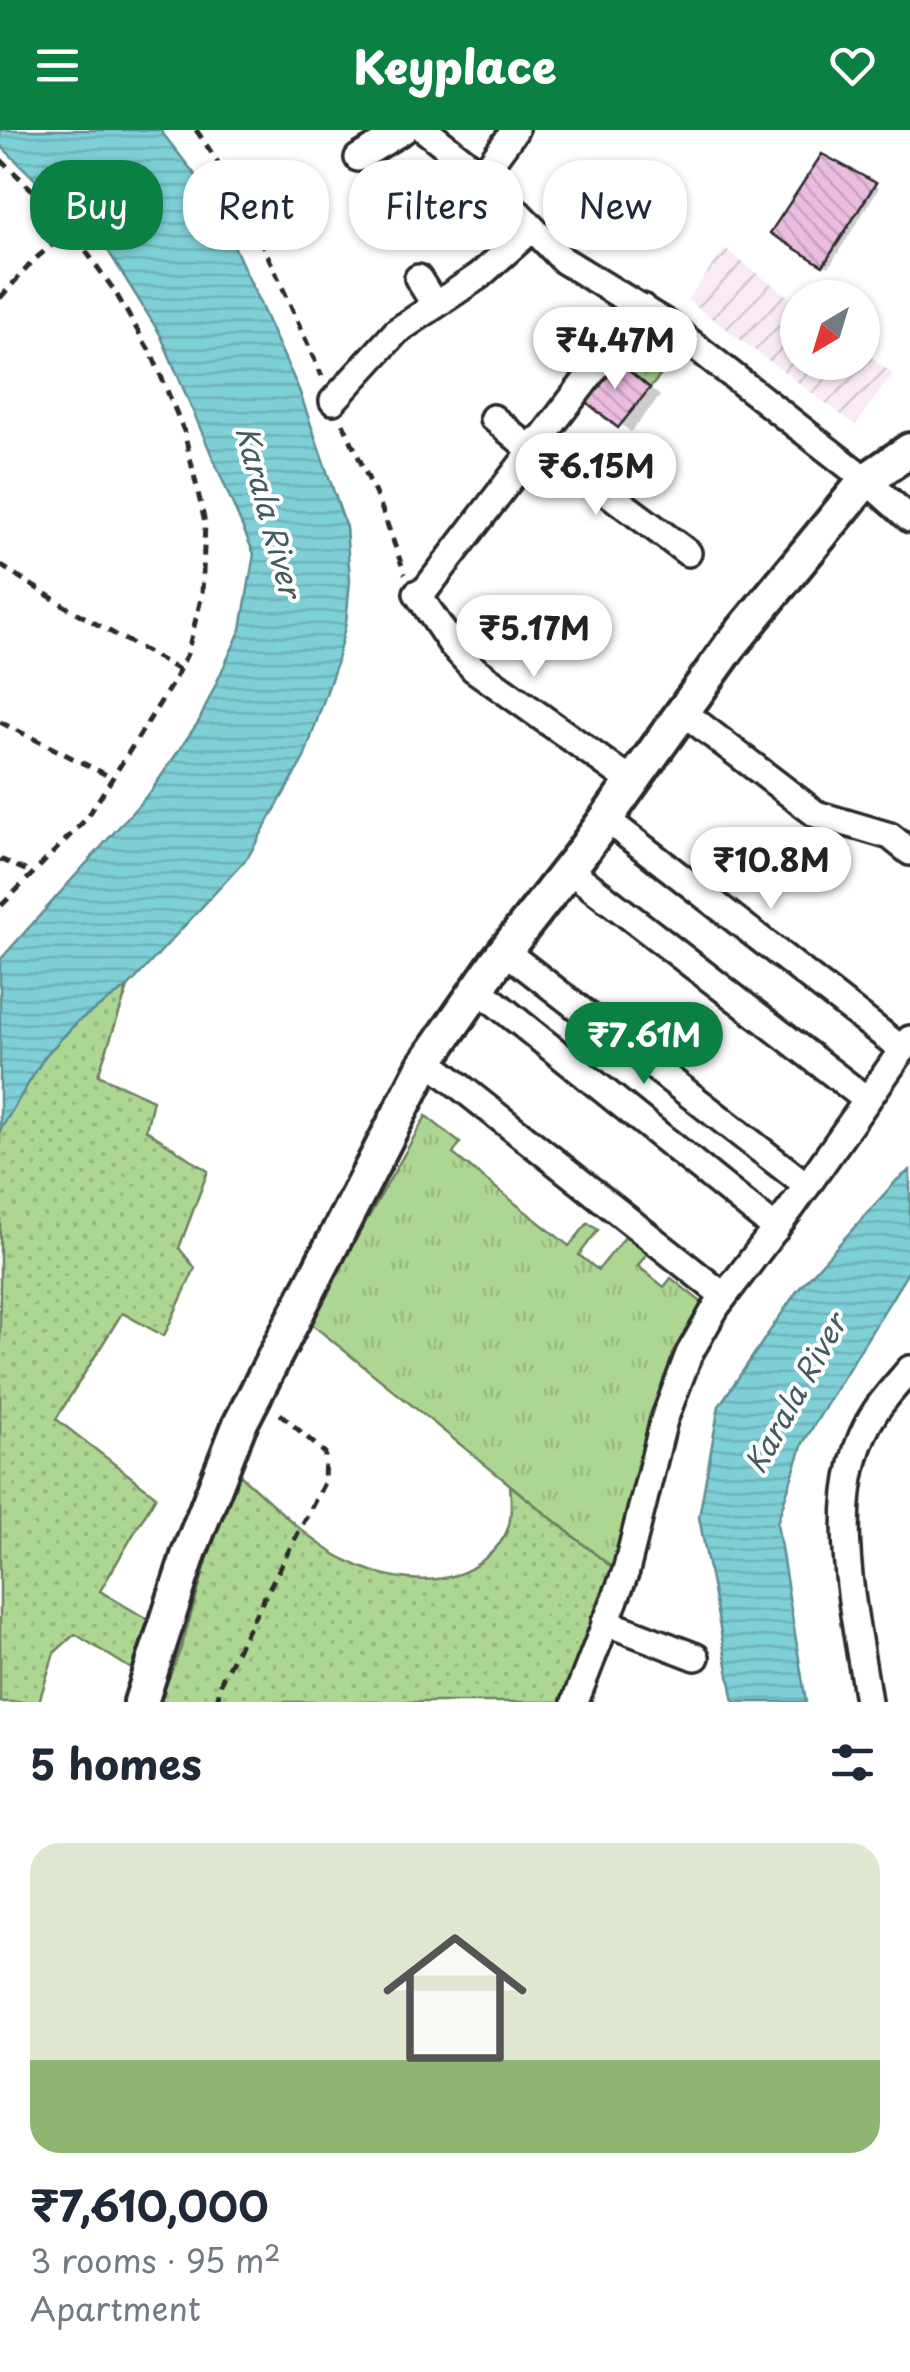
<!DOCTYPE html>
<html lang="en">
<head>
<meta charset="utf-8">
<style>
	body { margin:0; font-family:"Playpen Sans",sans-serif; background:#f6f6f7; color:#1f2937; height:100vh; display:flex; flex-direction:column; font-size:38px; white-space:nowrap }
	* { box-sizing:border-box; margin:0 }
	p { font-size:32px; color:#747a83 }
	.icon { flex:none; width:55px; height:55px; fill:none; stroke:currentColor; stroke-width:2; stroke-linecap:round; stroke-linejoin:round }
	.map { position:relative; height:1572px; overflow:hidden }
	.sheet { display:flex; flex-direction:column; background:#fff; flex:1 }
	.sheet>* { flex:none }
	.top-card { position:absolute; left:30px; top:30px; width:850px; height:90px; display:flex; gap:20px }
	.needle { width:65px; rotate:218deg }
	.buttons { position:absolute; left:780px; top:150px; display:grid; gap:20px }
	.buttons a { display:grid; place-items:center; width:100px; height:100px; border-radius:50%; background:#fff; box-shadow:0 2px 8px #0004; font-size:50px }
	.price { position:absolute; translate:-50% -85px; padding:0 22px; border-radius:35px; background:#fff; color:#222; font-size:32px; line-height:65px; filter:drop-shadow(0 2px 5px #0008) }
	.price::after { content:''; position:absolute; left:50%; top:60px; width:30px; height:22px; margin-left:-15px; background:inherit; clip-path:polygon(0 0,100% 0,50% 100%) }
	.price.on { background:#0b8043; color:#fff }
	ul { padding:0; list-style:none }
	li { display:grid; align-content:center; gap:20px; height:530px; padding:0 30px }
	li+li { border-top:2px solid #e0e1e3 }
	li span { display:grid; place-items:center; height:310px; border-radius:30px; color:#555 }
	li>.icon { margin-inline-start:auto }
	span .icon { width:180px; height:180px; fill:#fffc; stroke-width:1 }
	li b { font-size:42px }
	h2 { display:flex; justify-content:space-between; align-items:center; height:120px; padding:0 30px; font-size:42px }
	.tag { padding:0 35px; border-radius:40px; background:#fff; box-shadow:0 2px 8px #0004; font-size:35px; line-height:90px }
	.tag.on { background:#0b8043; color:#fff }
	header { display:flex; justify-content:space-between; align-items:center; height:130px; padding:0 30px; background:#0b8043; color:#fff; font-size:45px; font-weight:800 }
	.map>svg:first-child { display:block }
	.industrial { fill:url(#industrial-furrows) }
	.grass { fill:url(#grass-dots); stroke:#6c805f; stroke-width:2.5 }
	.park { fill:url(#park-tufts); stroke:#6c805f; stroke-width:2.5 }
	.water { fill:url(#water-rules); stroke:#5d8d92; stroke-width:2.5 }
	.shadow { fill:#0003 }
	.building { fill:url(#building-back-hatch); stroke:#2b2b2b; stroke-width:2.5 }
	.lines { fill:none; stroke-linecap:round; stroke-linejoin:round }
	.minor-casing { stroke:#2b2b2b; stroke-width:32 }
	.major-casing { stroke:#2b2b2b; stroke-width:40 }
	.path { stroke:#2b2b2b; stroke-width:5; stroke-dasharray:10 8; stroke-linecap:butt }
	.minor { stroke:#fff; stroke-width:25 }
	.major { stroke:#fff; stroke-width:32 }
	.labels { text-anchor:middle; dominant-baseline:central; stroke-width:8; stroke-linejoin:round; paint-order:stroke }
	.water-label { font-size:30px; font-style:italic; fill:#445c5e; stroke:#fff }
</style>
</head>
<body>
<header><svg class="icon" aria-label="menu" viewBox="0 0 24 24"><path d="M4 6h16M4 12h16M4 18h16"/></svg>Keyplace<svg class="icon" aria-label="heart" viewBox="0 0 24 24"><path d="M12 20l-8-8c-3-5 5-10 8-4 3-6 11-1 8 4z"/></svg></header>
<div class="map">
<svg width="910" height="1572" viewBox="0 0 910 1572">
	<defs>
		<pattern id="industrial-furrows" width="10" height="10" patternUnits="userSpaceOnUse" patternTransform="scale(2.5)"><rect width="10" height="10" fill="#f9ebf5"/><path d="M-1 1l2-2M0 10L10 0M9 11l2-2" fill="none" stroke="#d6cad2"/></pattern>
		<pattern id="grass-dots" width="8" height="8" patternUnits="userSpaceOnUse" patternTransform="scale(2.5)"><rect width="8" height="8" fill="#aed693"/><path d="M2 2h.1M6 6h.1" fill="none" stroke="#96b87f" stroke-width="1.8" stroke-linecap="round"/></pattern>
		<pattern id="park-tufts" width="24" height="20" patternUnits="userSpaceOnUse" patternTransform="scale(2.5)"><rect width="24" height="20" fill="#aed693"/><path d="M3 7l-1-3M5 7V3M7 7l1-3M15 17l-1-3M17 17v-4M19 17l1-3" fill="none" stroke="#96b87f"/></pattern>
		<pattern id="water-rules" width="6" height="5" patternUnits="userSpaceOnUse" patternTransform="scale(2.5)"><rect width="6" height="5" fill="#7ecfd6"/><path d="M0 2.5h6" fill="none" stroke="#6db2b8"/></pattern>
		<pattern id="building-back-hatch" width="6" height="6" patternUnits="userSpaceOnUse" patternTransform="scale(2.5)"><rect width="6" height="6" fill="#eabcdf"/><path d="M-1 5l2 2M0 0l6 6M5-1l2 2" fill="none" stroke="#c9a2c0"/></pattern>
	</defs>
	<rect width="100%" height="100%" fill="#fff"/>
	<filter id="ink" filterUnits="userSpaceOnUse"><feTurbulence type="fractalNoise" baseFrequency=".01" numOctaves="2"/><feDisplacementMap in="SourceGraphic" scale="20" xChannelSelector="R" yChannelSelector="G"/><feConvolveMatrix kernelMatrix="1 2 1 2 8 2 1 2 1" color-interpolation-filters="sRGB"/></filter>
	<g filter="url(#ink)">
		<!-- industrial -->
		<polygon class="industrial" points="725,119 797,173 798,232 862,232 863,221 893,244 855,295 687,170"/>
		<!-- grass -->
		<g class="grass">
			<polygon points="640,191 685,216 650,258 612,227"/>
			<polygon points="128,857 98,945 153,970 146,1000 208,1041 179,1118 195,1138 164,1206 122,1183 56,1289 156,1366 100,1461 152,1492 133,1540 75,1504 54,1523 39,1572 0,1572 0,1000 45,926 78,891"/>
			<path d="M234 1340C265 1366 296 1399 330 1421 372 1448 442 1465 483 1430 512 1407 513 1389 510 1355L619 1443 563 1572H159L181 1518Z"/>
		</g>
		<!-- park -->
		<polygon class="park" points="426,986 460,1013 453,1024 569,1116 588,1093 598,1100 579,1125 598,1140 626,1106 647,1123 638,1136 664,1157 671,1148 706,1176 619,1443 309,1192"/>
		<!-- water -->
		<g class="water">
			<polygon points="0,0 160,0 211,65 299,260 346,397 350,450 346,493 335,538 304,628 248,727 128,857 78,891 45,926 0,1000 0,830 151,661 199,591 241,499 254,424 160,204 109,122 0,15"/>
			<polygon points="910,1040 910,1139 803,1313 777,1393 806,1572 734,1572 699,1387 719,1276 797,1161 897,1050"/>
		</g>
		<!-- shadow -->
		<g class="shadow">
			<polygon points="823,27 879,58 829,137 774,102"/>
			<polygon points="624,237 660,266 631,302 584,266"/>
		</g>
		<!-- building -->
		<g class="building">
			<polygon points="822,24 876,53 823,136 770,103"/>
			<polygon points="612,227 650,258 618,298 580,267"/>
		</g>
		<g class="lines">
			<defs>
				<g id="minor">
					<polyline points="425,0 482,45 563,130 667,194 866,350 910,389"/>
					<polyline points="358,28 404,0"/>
					<polyline points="482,45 515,0"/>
					<polyline points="418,148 435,175"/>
					<polyline points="333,271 397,201 479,146 531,100"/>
					<polyline points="493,288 530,319"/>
					<polyline points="537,310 688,423"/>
					<polyline points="417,463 452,515 474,539 632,652"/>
					<polyline points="420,467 642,177"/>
					<polyline points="683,582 816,684 890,706 910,722"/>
					<polyline points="606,689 903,920"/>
					<polyline points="568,739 867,970"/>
					<polyline points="505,821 807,1056"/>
					<polyline points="478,859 776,1099"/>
					<polyline points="428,931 724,1166"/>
					<polyline points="605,1492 696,1527"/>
					<polyline points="575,1572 626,1441 664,1290 689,1224 716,1177 792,1077 910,909"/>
					<path d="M868 1572C856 1485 822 1361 875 1282 885 1267 898 1253 910 1239"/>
				</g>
				<polyline id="major" points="141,1572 189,1423 239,1296 423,937 497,831 580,725 730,516 866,350 910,320"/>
			</defs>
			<!-- minor casing -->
			<use href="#minor" class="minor-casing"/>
			<!-- major casing -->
			<use href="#major" class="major-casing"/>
			<!-- path -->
			<g class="path">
				<path d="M196 0C250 75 284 163 322 246"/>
				<polyline points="0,29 51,78 77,109 114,160 153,227 184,301 205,393 202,465 187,524 172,554 87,688 0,777"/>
				<polyline points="0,168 35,129 69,101"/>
				<polyline points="343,293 380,374 405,444"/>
				<polyline points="0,435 68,478 179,540"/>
				<polyline points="0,592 113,648"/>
				<polyline points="0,729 32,743"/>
				<polyline points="217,1572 222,1549 324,1353 325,1323 277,1281"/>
			</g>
			<!-- minor -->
			<use href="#minor" class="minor"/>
			<!-- major -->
			<use href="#major" class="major"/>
		</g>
	</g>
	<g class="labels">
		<!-- water labels -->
		<g class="water-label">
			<text transform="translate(270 381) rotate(75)">Karala River</text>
			<text transform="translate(794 1263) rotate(-61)">Karala River</text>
		</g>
	</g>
</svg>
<div class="buttons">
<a><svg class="needle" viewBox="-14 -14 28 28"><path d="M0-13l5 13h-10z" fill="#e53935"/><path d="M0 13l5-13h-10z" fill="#747a83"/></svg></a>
</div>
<b class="price" style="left:615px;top:262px">₹4.47M</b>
<b class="price" style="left:596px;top:388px">₹6.15M</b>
<b class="price" style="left:534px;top:550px">₹5.17M</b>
<b class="price" style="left:771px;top:782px">₹10.8M</b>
<b class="price on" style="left:644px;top:957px">₹7.61M</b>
<div class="top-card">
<a class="tag on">Buy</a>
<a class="tag">Rent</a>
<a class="tag">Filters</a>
<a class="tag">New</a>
</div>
</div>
<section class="sheet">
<h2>5 homes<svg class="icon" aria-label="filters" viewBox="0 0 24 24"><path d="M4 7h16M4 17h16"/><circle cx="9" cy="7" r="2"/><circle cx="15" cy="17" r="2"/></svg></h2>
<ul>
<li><span style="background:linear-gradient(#dfe7d0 70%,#8fb573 0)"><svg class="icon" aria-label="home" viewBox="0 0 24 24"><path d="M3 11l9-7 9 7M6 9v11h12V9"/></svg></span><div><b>₹7,610,000</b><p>3 rooms · 95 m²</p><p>Apartment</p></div></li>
</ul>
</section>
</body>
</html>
